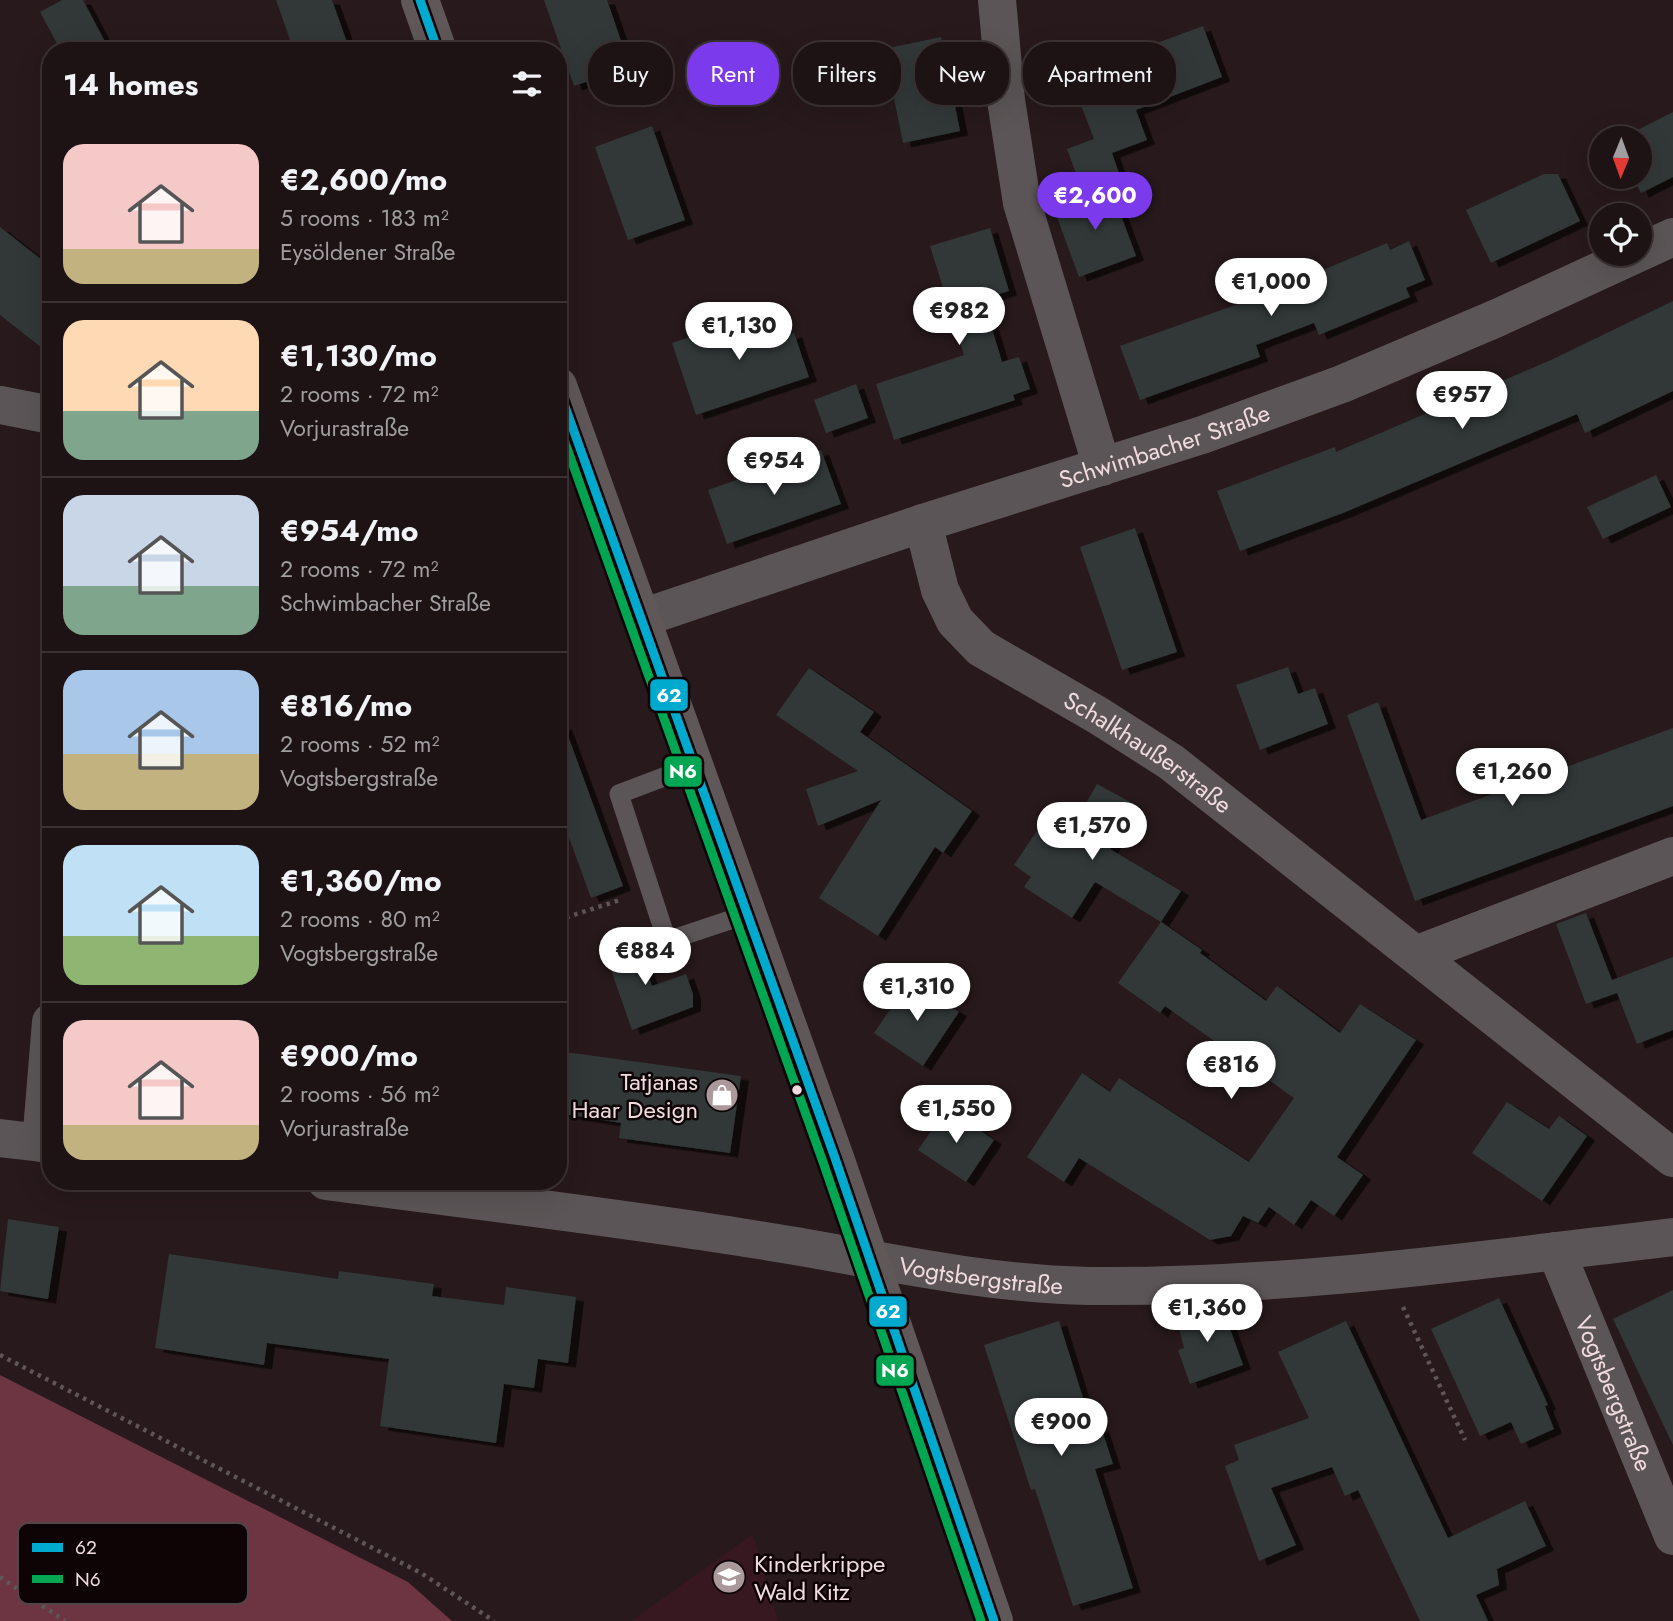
<!DOCTYPE html>
<html lang="en">
<head>
<meta charset="utf-8">
<style>
	body { margin:0; font-family:Jost,sans-serif; background:#2a2022; color:#f1f3f6; height:100vh; display:flex; flex-direction:column; font-size:26px; white-space:nowrap }
	* { box-sizing:border-box; margin:0 }
	p { font-size:23px; color:#a09ea0 }
	.icon { flex:none; width:38px; height:38px; fill:none; stroke:currentColor; stroke-width:2; stroke-linecap:round; stroke-linejoin:round }
	.map { position:relative; flex:1; overflow:hidden }
	.panel { position:absolute; left:42px; top:42px; width:525px; height:1148px; display:flex; flex-direction:column; background:#1d1315; border-radius:28px; box-shadow:0 7px 28px #0002,0 0 0 2px #3b3234 }
	.panel>* { flex:none }
	.top-card { position:absolute; left:588px; top:42px; width:665px; height:63px; display:flex; gap:14px }
	.needle { width:46px; rotate:181deg }
	.fabs { position:absolute; left:1589px; top:126px; display:grid; gap:14px }
	.fabs a { display:grid; place-items:center; width:63px; height:63px; border-radius:50%; background:#1d1315; box-shadow:0 7px 28px #0002,0 0 0 2px #3b3234; font-size:35px }
	.price { position:absolute; translate:-50% -60px; padding:0 16px; border-radius:24px; background:#fff; color:#222; font-size:23px; line-height:46px; filter:drop-shadow(0 2px 4px #0008) }
	.price::after { content:''; position:absolute; left:50%; top:42px; width:21px; height:16px; margin-left:-10px; background:inherit; clip-path:polygon(0 0,100% 0,50% 100%) }
	.price.active { background:#7c3aed; color:#fff }
	ul { padding:0; list-style:none }
	li { display:flex; align-items:center; gap:21px; height:175px; padding:0 21px }
	li+li { border-top:2px solid #3b3234 }
	li span { display:grid; place-items:center; flex:none; width:196px; height:140px; border-radius:21px; color:#555 }
	li>.icon { margin-inline-start:auto }
	span .icon { width:84px; height:84px; fill:#fffc; stroke-width:1 }
	li b { font-size:30px }
	h2 { display:flex; justify-content:space-between; align-items:center; height:84px; padding:0 21px; font-size:30px }
	.tag { padding:0 24px; border-radius:28px; background:#1d1315; box-shadow:0 7px 28px #0002,0 0 0 2px #3b3234; font-size:24px; line-height:63px }
	.tag.active { background:#7c3aed; color:#fff }
	.map>svg:first-child { display:block }
	.built { fill:#371820 }
	.forest { fill:#6d3542 }
	.building { fill:#313837; filter:url(#shadow) }
	.lines { fill:none; stroke-linecap:round; stroke-linejoin:round }
	.path { stroke:#5e5658; stroke-width:4.5; stroke-dasharray:3.5 5; stroke-linecap:butt }
	.lane { stroke:#5c5557; stroke-width:19 }
	.street { stroke:#5c5557; stroke-width:38 }
	.secondary { stroke:#605759; stroke-width:38 }
	.bus-1-casing { stroke:#0e0406; stroke-width:14 }
	.bus-2-casing { stroke:#0e0406; stroke-width:14 }
	.bus-1 { stroke:#00a9ce; stroke-width:9 }
	.bus-2 { stroke:#00a651; stroke-width:9 }
	.bus-dot { fill:#f0dcdf; stroke:#0e0406; stroke-width:2.5 }
	.labels { text-anchor:middle; dominant-baseline:central; stroke-width:5; stroke-linejoin:round; paint-order:stroke }
	.street-label { font-size:24px; fill:#f0dcdf; stroke:#0e0406 }
	.poi-label { font-size:24px; fill:#f0dcdf; stroke:#0e0406; text-anchor:end }
	.key { fill:#0e0406; stroke:#524547; stroke-width:2 }
	.key-label { font-size:19px; fill:#f0dcdf }
	.line-badge { stroke:#0e0406; stroke-width:2.5 }
	.badge-label { font-size:19px; text-anchor:middle; font-weight:bold; fill:#fff }
</style>
</head>
<body>
<div class="map">
<svg width="1673" height="1621" viewBox="0 0 1673 1621">
	<defs>
		<filter id="shadow"><feDropShadow dx="8" dy="4.5" stdDeviation="0" flood-color="#0009"/></filter>
	</defs>
	<rect width="100%" height="100%" fill="#27191c"/>
	<!-- built -->
	<polygon class="built" points="753,1534 778,1621 631,1621"/>
	<!-- forest -->
	<polygon class="forest" points="0,1375 408,1582 452,1621 0,1621"/>
	<!-- building -->
	<g class="building">
		<polygon points="62,0 83,0 110,51 61,51 40,12"/>
		<polygon points="276,0 332,0 350,51 294,51"/>
		<polygon points="544,0 607,0 630,67 574,86"/>
		<polygon points="1203,26 1222,77 1136,110 1147,140 1112,153 1120,176 1082,190 1067,149 1094,139 1066,66 1110,50 1114,59"/>
		<polygon points="941,37 960,131 903,143 884,49"/>
		<polygon points="1673,112 1673,177 1641,193 1633,177 1640,177 1640,138 1622,138"/>
		<polygon points="652,126 685,220 628,240 595,147"/>
		<polygon points="1544,174 1558,174 1580,221 1491,263 1466,210"/>
		<polygon points="1111,188 1136,256 1079,277 1054,209"/>
		<polygon points="0,227 51,267 51,355 0,315"/>
		<polygon points="990,228 1009,291 983,299 1002,362 1019,357 1030,389 1013,395 1015,400 894,440 876,384 964,355 930,246"/>
		<polygon points="1409,241 1425,280 1406,288 1410,297 1319,335 1314,323 1256,345 1260,357 1140,400 1120,346 1241,303 1234,284 1276,270 1283,287 1387,243 1390,250"/>
		<polygon points="1673,301 1673,391 1585,433 1577,414 1343,513 1240,551 1217,491 1335,447 1336,452 1551,360"/>
		<polygon points="775,309 784,336 794,333 809,377 696,415 672,343"/>
		<polygon points="856,384 868,418 826,433 814,400"/>
		<polygon points="821,450 841,504 727,544 708,490"/>
		<polygon points="1656,475 1671,507 1603,539 1587,507"/>
		<polygon points="1135,528 1177,652 1122,670 1080,547"/>
		<polygon points="1288,667 1298,694 1315,688 1328,724 1260,750 1236,685"/>
		<polygon points="809,668 874,712 860,732 972,811 943,853 935,847 878,936 819,898 881,800 818,826 806,789 858,771 776,715"/>
		<polygon points="1378,702 1421,820 1673,728 1673,806 1415,901 1347,715"/>
		<polygon points="564,725 623,886 591,898 558,807 558,726"/>
		<polygon points="1097,784 1134,804 1110,849 1181,891 1161,922 1095,882 1072,918 1024,887 1031,877 1014,865 1042,823 1066,839"/>
		<polygon points="1586,913 1612,980 1673,957 1673,1030 1637,1044 1617,993 1586,1004 1556,924"/>
		<polygon points="1161,922 1202,950 1200,953 1266,1001 1277,986 1340,1033 1360,1004 1416,1040 1337,1157 1363,1175 1334,1216 1311,1200 1294,1225 1269,1207 1258,1223 1243,1216 1231,1236 1210,1240 1079,1158 1064,1182 1027,1157 1082,1073 1110,1092 1119,1078 1249,1162 1294,1098 1165,1006 1160,1013 1118,983"/>
		<polygon points="634,936 652,986 686,974 693,994 693,1007 632,1030 603,947"/>
		<polygon points="910,980 959,1012 923,1066 874,1033"/>
		<polygon points="558,1051 741,1076 730,1153 619,1138 621,1123 558,1113"/>
		<polygon points="1507,1102 1549,1129 1559,1116 1587,1136 1542,1201 1472,1153"/>
		<polygon points="947,1108 994,1140 966,1182 918,1150"/>
		<polygon points="8,1219 59,1227 48,1299 0,1291"/>
		<polygon points="169,1254 338,1279 339,1271 434,1284 432,1296 504,1305 506,1287 576,1297 568,1363 538,1359 534,1388 504,1384 496,1443 380,1426 389,1359 267,1343 264,1365 155,1348"/>
		<polygon points="1673,1290 1673,1445 1613,1319"/>
		<polygon points="1499,1298 1548,1405 1545,1406 1554,1429 1521,1444 1511,1422 1480,1436 1431,1329"/>
		<polygon points="1223,1309 1243,1365 1190,1384 1178,1350 1184,1348 1175,1313"/>
		<polygon points="1059,1321 1093,1430 1101,1427 1113,1464 1095,1469 1133,1588 1073,1606 1035,1489 1031,1490 984,1345"/>
		<polygon points="1346,1321 1448,1538 1525,1501 1546,1546 1497,1569 1499,1585 1476,1595 1488,1621 1420,1621 1358,1490 1345,1496 1332,1467 1271,1488 1296,1545 1259,1561 1225,1466 1239,1460 1234,1445 1309,1418 1278,1352"/>
	</g>
	<g class="lines">
		<!-- path -->
		<g class="path">
			<polyline points="558,920 620,900"/>
			<polyline points="1403,1307 1465,1440"/>
			<polyline points="0,1355 421,1573 494,1621"/>
			<polyline points="0,1577 65,1621"/>
		</g>
		<!-- lane -->
		<polyline class="lane" points="695,765 619,794 667,941 748,914"/>
		<!-- street -->
		<g class="street">
			<polyline points="997,0 1006,100 1022,203 1102,467"/>
			<polyline points="0,405 51,415"/>
			<path id="s1" d="M923 523 940 590 955 621 981 648 1099 716 1171 762 1673 1158"/>
			<path id="s2" d="M642 618 923 523 1202 435 1342 384 1497 318 1673 237"/>
			<polyline points="1418,954 1673,856"/>
			<polyline points="0,1138 51,1144"/>
			<polyline points="41,1143 51,1022"/>
			<path id="s3" d="M326 1181C468 1200 611 1216 752 1239 864 1256 975 1284 1089 1286 1284 1288 1480 1260 1673 1237"/>
			<path id="s4" d="M1556 1251 1673 1536"/>
		</g>
		<!-- secondary -->
		<g class="secondary">
			<polyline points="420,0 438,51"/>
			<polyline points="558,386 835,1158 994,1621"/>
		</g>
		<defs>
			<g id="bus-1">
				<polyline points="420,0 438,51"/>
				<polyline points="558,387 835,1158 994,1621"/>
			</g>
			<polyline id="bus-2" points="558,423 823,1162 981,1621"/>
		</defs>
		<!-- bus-1 casing -->
		<use href="#bus-1" class="bus-1-casing"/>
		<!-- bus-2 casing -->
		<use href="#bus-2" class="bus-2-casing"/>
		<!-- bus-1 -->
		<use href="#bus-1" class="bus-1"/>
		<!-- bus-2 -->
		<use href="#bus-2" class="bus-2"/>
	</g>
	<!-- icons -->
	<defs>
		<symbol id="shop-disc" viewBox="-11 -11 22 22"><circle r="9.5" fill="#aa989b" stroke="#0e0406"/><path d="M-5-2.5h2.3a2.7 3.5 0 0 1 5.4 0H5L5.5 6h-11ZM-1.5-2.5h3a1.5 2.3 0 0 0-3 0Z" fill="#fff"/></symbol>
		<symbol id="school-disc" viewBox="-11 -11 22 22"><circle r="9.5" fill="#aa989b" stroke="#0e0406"/><path d="M0-5L7-2L0 1L-7-2ZM-4 1L0 2.5L4 1V4Q0 6-4 4Z" fill="#fff"/></symbol>
	</defs>
	<g fill-rule="evenodd">
		<use href="#shop-disc" x="703" y="1076" width="38" height="38"/>
		<use href="#school-disc" x="710" y="1558" width="38" height="38"/>
	</g>
	<!-- markers -->
	<circle class="bus-dot" cx="797" cy="1090" r="6"/>
	<g class="labels">
		<!-- street labels -->
		<g class="street-label">
			<text stroke="none"><textPath href="#s2" startOffset="550">Schwimbacher Straße</textPath></text>
			<text stroke="none"><textPath href="#s1" startOffset="338">Schalkhaußerstraße</textPath></text>
			<text stroke="none"><textPath href="#s3" startOffset="662">Vogtsbergstraße</textPath></text>
			<text stroke="none"><textPath href="#s4" startOffset="154">Vogtsbergstraße</textPath></text>
		</g>
		<!-- poi labels -->
		<g class="poi-label">
			<text x="698" y="1081">Tatjanas<tspan x="698" dy="28">Haar Design</tspan></text>
			<text x="754" y="1563" text-anchor="start">Kinderkrippe<tspan x="754" dy="28">Wald Kitz</tspan></text>
		</g>
	</g>
	<!-- legend -->
	<rect x="18" y="1523" width="230" height="81" rx="10" class="key"/>
	<rect x="32" y="1543" width="31" height="9" fill="#00a9ce"/>
	<rect x="32" y="1575" width="31" height="8" fill="#00a651"/>
	<g class="key-label">
		<text x="75" y="1554">62</text>
		<text x="75" y="1586">N6</text>
	</g>
	<g class="line-badge">
		<rect x="649" y="678" width="40" height="34" rx="7" fill="#00a9ce"/>
		<rect x="663" y="755" width="40" height="33" rx="7" fill="#00a651"/>
		<rect x="868" y="1295" width="40" height="33" rx="7" fill="#00a9ce"/>
		<rect x="875" y="1354" width="40" height="33" rx="7" fill="#00a651"/>
	</g>
	<g class="badge-label">
		<text x="669" y="702">62</text>
		<text x="683" y="778">N6</text>
		<text x="888" y="1318">62</text>
		<text x="895" y="1377">N6</text>
	</g>
</svg>
<div class="fabs">
<a><svg class="needle" viewBox="-14 -14 28 28"><path d="M0-13l5 13h-10z" fill="#e53935"/><path d="M0 13l5-13h-10z" fill="#a09ea0"/></svg></a>
<a><svg class="icon" aria-label="locate" viewBox="0 0 24 24"><circle cx="12" cy="12" r="6"/><path d="M12 2v4M12 18v4M2 12h4M18 12h4"/></svg></a>
</div>
<b class="price active" style="left:1095px;top:232px">€2,600</b>
<b class="price" style="left:1271px;top:318px">€1,000</b>
<b class="price" style="left:959px;top:347px">€982</b>
<b class="price" style="left:739px;top:362px">€1,130</b>
<b class="price" style="left:1462px;top:431px">€957</b>
<b class="price" style="left:774px;top:497px">€954</b>
<b class="price" style="left:1512px;top:808px">€1,260</b>
<b class="price" style="left:1092px;top:862px">€1,570</b>
<b class="price" style="left:645px;top:987px">€884</b>
<b class="price" style="left:917px;top:1023px">€1,310</b>
<b class="price" style="left:1231px;top:1101px">€816</b>
<b class="price" style="left:956px;top:1145px">€1,550</b>
<b class="price" style="left:1207px;top:1344px">€1,360</b>
<b class="price" style="left:1061px;top:1458px">€900</b>
<div class="top-card">
<a class="tag">Buy</a>
<a class="tag active">Rent</a>
<a class="tag">Filters</a>
<a class="tag">New</a>
<a class="tag">Apartment</a>
</div>
<section class="panel">
<h2>14 homes<svg class="icon" aria-label="filters" viewBox="0 0 24 24"><path d="M4 7h16M4 17h16"/><circle cx="9" cy="7" r="2"/><circle cx="15" cy="17" r="2"/></svg></h2>
<ul>
<li><span style="background:linear-gradient(#f6c9c9 75%,#c2b280 0)"><svg class="icon" aria-label="home" viewBox="0 0 24 24"><path d="M3 11l9-7 9 7M6 9v11h12V9"/></svg></span><div><b>€2,600/mo</b><p>5 rooms · 183 m²</p><p>Eysöldener Straße</p></div></li>
<li><span style="background:linear-gradient(#ffd9b3 65%,#7fa58c 0)"><svg class="icon" aria-label="home" viewBox="0 0 24 24"><path d="M3 11l9-7 9 7M6 9v11h12V9"/></svg></span><div><b>€1,130/mo</b><p>2 rooms · 72 m²</p><p>Vorjurastraße</p></div></li>
<li><span style="background:linear-gradient(#c9d6e8 65%,#7fa58c 0)"><svg class="icon" aria-label="home" viewBox="0 0 24 24"><path d="M3 11l9-7 9 7M6 9v11h12V9"/></svg></span><div><b>€954/mo</b><p>2 rooms · 72 m²</p><p>Schwimbacher Straße</p></div></li>
<li><span style="background:linear-gradient(#a9c7e8 60%,#c2b280 0)"><svg class="icon" aria-label="home" viewBox="0 0 24 24"><path d="M3 11l9-7 9 7M6 9v11h12V9"/></svg></span><div><b>€816/mo</b><p>2 rooms · 52 m²</p><p>Vogtsbergstraße</p></div></li>
<li><span style="background:linear-gradient(#bfe0f5 65%,#8fb573 0)"><svg class="icon" aria-label="home" viewBox="0 0 24 24"><path d="M3 11l9-7 9 7M6 9v11h12V9"/></svg></span><div><b>€1,360/mo</b><p>2 rooms · 80 m²</p><p>Vogtsbergstraße</p></div></li>
<li><span style="background:linear-gradient(#f6c9c9 75%,#c2b280 0)"><svg class="icon" aria-label="home" viewBox="0 0 24 24"><path d="M3 11l9-7 9 7M6 9v11h12V9"/></svg></span><div><b>€900/mo</b><p>2 rooms · 56 m²</p><p>Vorjurastraße</p></div></li>
</ul>
</section>
</div>
</body>
</html>
